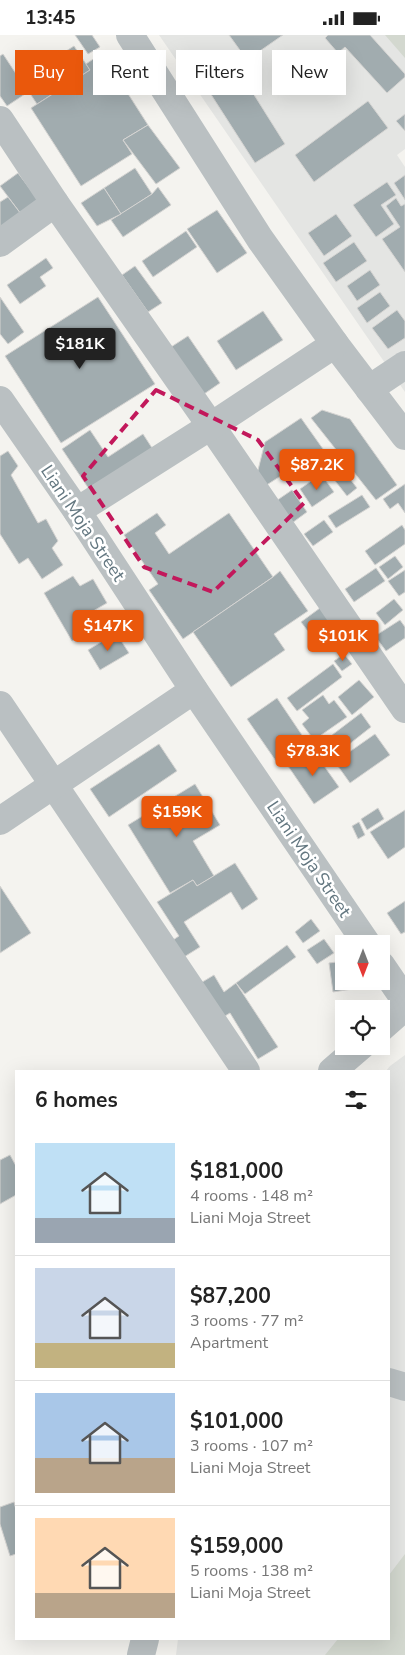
<!DOCTYPE html>
<html lang="en">
<head>
<meta charset="utf-8">
<style>
	body { margin:0; font-family:"Nunito Sans",sans-serif; background:#f2f2f2; color:#222; height:100vh; display:flex; flex-direction:column; font-size:19px; white-space:nowrap }
	* { box-sizing:border-box; margin:0 }
	p { font-size:16px; color:#767676 }
	.icon { flex:none; width:28px; height:28px; fill:none; stroke:currentColor; stroke-width:2; stroke-linecap:round; stroke-linejoin:round }
	.map { position:relative; flex:1; overflow:hidden }
	.side { position:absolute; left:15px; top:1035px; width:375px; height:570px; display:flex; flex-direction:column; background:#fff; border-radius:0px; box-shadow:0 5px 20px #0002 }
	.side>* { flex:none }
	.guide { position:absolute; left:15px; top:15px; width:375px; height:45px; display:flex; gap:10px }
	.needle { width:32px; rotate:180deg }
	.tools { position:absolute; left:335px; top:900px; display:grid; gap:10px }
	.tools a { display:grid; place-items:center; width:55px; height:55px; border-radius:0px; background:#fff; box-shadow:0 5px 20px #0002; font-size:25px }
	.price { position:absolute; translate:-50% -42px; padding:0 11px; border-radius:5px; background:#ea580c; color:#fff; font-size:16px; line-height:32px; filter:drop-shadow(0 1px 2px #0008) }
	.price::after { content:''; position:absolute; left:50%; top:30px; width:15px; height:11px; margin-left:-8px; background:inherit; clip-path:polygon(0 0,100% 0,50% 100%) }
	.price.active { background:#222; color:#fff }
	ul { padding:0; list-style:none }
	li { display:flex; align-items:center; gap:15px; height:125px; padding:0 20px }
	li+li { border-top:1px solid #e0e0e0 }
	li span { display:grid; place-items:center; flex:none; width:140px; height:100px; border-radius:0px; color:#555 }
	li>.icon { margin-inline-start:auto }
	span .icon { width:60px; height:60px; fill:#fffc; stroke-width:1 }
	li b { font-size:21px }
	h2 { display:flex; justify-content:space-between; align-items:center; height:60px; padding:0 20px; font-size:21px }
	.tag { padding:0 18px; border-radius:0px; background:#fff; box-shadow:0 5px 20px #0002; font-size:18px; line-height:45px }
	.tag.active { background:#ea580c; color:#fff }
	.status { display:flex; justify-content:space-between; align-items:center; height:35px; padding:0 25px; background:#fff; direction:ltr }
	.status svg { height:14px; fill:currentColor }
	.map>svg:first-child { display:block }
	.built { fill:#e4e5e3 }
	.green { fill:#d3d8cf }
	.building { fill:#a1acaf; stroke:#d5d4d2 }
	.lines { fill:none; stroke-linecap:round; stroke-linejoin:round }
	.minor { stroke:#bac0c2; stroke-width:28 }
	.marked { fill:none; stroke:#c2185b; stroke-width:4; stroke-dasharray:10 6; stroke-linejoin:round }
	.labels { text-anchor:middle; dominant-baseline:central; stroke-width:5; stroke-linejoin:round; paint-order:stroke }
	.street-label { font-size:18px; fill:#637780; stroke:#fff }
</style>
</head>
<body>
<div class="status"><b>13:45</b><svg viewBox="0 0 49 12"><path d="M0 12V9h3v3zM5 12V6h3v6zM10 12V3h3v9zM15 12V0h3v12zM26 1h20v11H26zM47 4h2v5h-2z"/></svg></div>
<div class="map">
<svg width="405" height="1620" viewBox="0 0 405 1620">
	<rect width="100%" height="100%" fill="#f4f3ef"/>
	<!-- built -->
	<g class="built">
		<polygon points="159,0 405,0 405,114 397,120 405,132 405,357"/>
		<polygon points="405,1020 405,1620 176,1620 178,1604 389,1604 389,1036 386,1036 390,1031"/>
	</g>
	<!-- green -->
	<g class="green">
		<polygon points="385,0 405,0 405,23"/>
		<polygon points="405,1519 405,1620 325,1620 338,1604 389,1604 389,1540"/>
	</g>
	<!-- building -->
	<g class="building">
		<polygon points="75,0 92,0 100,12 88,19"/>
		<polygon points="229,0 283,0 247,25"/>
		<polygon points="328,0 370,0 405,39 405,42 387,58 345,12 338,18 325,3"/>
		<polygon points="74,11 90,35 37,69 21,45"/>
		<polygon points="102,18 148,90 123,105 132,119 81,151 31,73 90,35 86,29"/>
		<polygon points="3,19 28,57 7,71 0,61 0,21"/>
		<polygon points="213,21 235,54 246,47 285,109 255,128 194,33"/>
		<polygon points="368,66 388,93 314,147 295,120"/>
		<polygon points="405,79 405,96 396,86"/>
		<polygon points="148,90 180,133 156,149 123,105"/>
		<polygon points="135,133 152,159 121,179 104,153"/>
		<polygon points="18,138 39,166 21,179 0,151"/>
		<polygon points="405,140 405,165 394,148"/>
		<polygon points="387,147 396,160 381,170 394,189 376,202 353,170"/>
		<polygon points="158,152 171,170 123,202 111,185 152,159"/>
		<polygon points="104,153 121,179 97,191 81,168"/>
		<polygon points="8,162 21,179 0,193 0,167"/>
		<polygon points="396,163 401,171 405,169 405,237 382,204 400,192 386,171"/>
		<polygon points="217,175 247,218 217,238 187,194"/>
		<polygon points="336,179 352,201 324,221 308,198"/>
		<polygon points="186,196 197,212 153,242 142,226"/>
		<polygon points="354,207 367,226 336,247 323,228"/>
		<polygon points="46,223 53,233 40,242 46,251 20,269 7,250"/>
		<polygon points="135,231 162,268 148,277 122,240"/>
		<polygon points="370,235 380,250 357,266 347,251"/>
		<polygon points="380,257 390,271 367,288 357,273"/>
		<polygon points="0,262 24,297 8,309 0,299"/>
		<polygon points="98,262 155,349 61,408 5,321"/>
		<polygon points="397,275 405,286 405,303 388,314 372,293"/>
		<polygon points="263,276 283,305 236,335 217,306"/>
		<polygon points="188,301 220,348 204,359 171,312"/>
		<polygon points="322,375 350,384 397,450 376,465 311,383"/>
		<polygon points="301,383 323,414 265,451 257,439 265,407"/>
		<polygon points="90,395 108,422 143,399 154,416 91,457 62,414"/>
		<polygon points="8,416 18,431 11,440 38,488 46,484 58,506 52,513 63,530 42,544 28,523 19,529 0,499 0,421"/>
		<polygon points="332,421 357,453 347,461 322,429"/>
		<polygon points="321,439 334,457 312,472 300,454"/>
		<polygon points="405,449 405,478 398,468 390,474 383,464"/>
		<polygon points="292,455 307,477 292,488 276,466"/>
		<polygon points="362,460 370,472 336,493 328,481"/>
		<polygon points="157,478 166,490 155,498 169,519 229,478 273,542 183,604 149,555 158,549 124,500"/>
		<polygon points="324,485 333,497 313,511 304,499"/>
		<polygon points="402,490 405,495 405,509 375,530 365,516"/>
		<polygon points="395,521 403,532 388,544 379,532"/>
		<polygon points="376,533 385,546 354,567 345,554"/>
		<polygon points="405,535 405,557 399,561 388,546"/>
		<polygon points="280,536 308,576 274,599 285,615 231,652 193,597 273,542"/>
		<polygon points="73,541 80,551 93,544 107,568 88,579 95,592 72,606 44,558"/>
		<polygon points="394,564 403,575 385,590 376,578"/>
		<polygon points="320,573 337,595 318,609 301,587"/>
		<polygon points="400,585 405,592 405,603 386,616 375,601"/>
		<polygon points="116,598 129,618 100,635 88,615"/>
		<polygon points="344,619 352,629 342,636 334,626"/>
		<polygon points="333,629 342,642 297,676 287,663"/>
		<polygon points="359,645 374,662 352,680 338,662"/>
		<polygon points="323,660 329,669 334,665 347,682 314,705 302,689 309,683 302,675"/>
		<polygon points="277,663 308,709 278,729 247,684"/>
		<polygon points="361,678 371,692 343,714 332,700"/>
		<polygon points="375,699 390,720 350,748 335,727"/>
		<polygon points="159,709 177,736 109,782 90,754"/>
		<polygon points="312,714 339,752 314,769 288,731"/>
		<polygon points="195,749 220,790 193,806 214,841 197,851 193,845 170,858 128,790"/>
		<polygon points="378,773 384,784 367,795 361,784"/>
		<polygon points="405,775 405,812 388,824 370,797"/>
		<polygon points="359,787 365,800 358,804 352,791"/>
		<polygon points="235,828 258,864 242,875 231,857 184,887 200,912 184,922 173,905 179,901 157,867 193,845 197,851"/>
		<polygon points="0,851 31,898 0,918"/>
		<polygon points="405,866 405,897 401,899 387,878"/>
		<polygon points="311,884 320,896 303,908 295,897"/>
		<polygon points="324,904 334,918 317,929 307,915"/>
		<polygon points="287,910 296,922 245,959 236,948"/>
		<polygon points="344,926 344,946 351,946 352,954 333,957 329,928"/>
		<polygon points="214,940 224,957 236,948 278,1012 258,1024 230,978 220,984 199,949"/>
		<polygon points="10,1120 16,1131 16,1160 0,1169 0,1125"/>
		<polygon points="14,1467 16,1475 16,1519 10,1521 0,1489 0,1472"/>
	</g>
	<g class="lines">
		<!-- minor -->
		<g class="minor">
			<polyline points="130,0 260,204 335,309 405,401"/>
			<polyline points="0,85 55,168 211,391 405,674"/>
			<polyline points="0,208 55,168"/>
			<polyline points="369,354 405,330"/>
			<polyline points="0,365 77,476 194,655 367,909"/>
			<polyline points="77,476 211,391 335,309"/>
			<polyline points="0,670 246,1036"/>
			<polyline points="0,786 194,655"/>
			<polyline points="381,930 405,965"/>
			<polyline points="381,993 405,972"/>
			<polyline points="332,1036 361,1011"/>
			<polyline points="389,1347 405,1352"/>
			<polyline points="141,1620 145,1604"/>
		</g>
	</g>
	<!-- marked area -->
	<path class="marked" d="M156 355 258 405 304 468 213 557 144 532 83 441Z"/>
	<g class="labels">
		<!-- street labels -->
		<g class="street-label">
			<text transform="translate(83 488) rotate(56)">Liani Moja Street</text>
			<text transform="translate(309 824) rotate(56)">Liani Moja Street</text>
		</g>
	</g>
</svg>
<div class="tools">
<a><svg class="needle" viewBox="-14 -14 28 28"><path d="M0-13l5 13h-10z" fill="#e53935"/><path d="M0 13l5-13h-10z" fill="#767676"/></svg></a>
<a><svg class="icon" aria-label="locate" viewBox="0 0 24 24"><circle cx="12" cy="12" r="6"/><path d="M12 2v4M12 18v4M2 12h4M18 12h4"/></svg></a>
</div>
<b class="price active" style="left:80px;top:335px">$181K</b>
<b class="price" style="left:317px;top:456px">$87.2K</b>
<b class="price" style="left:108px;top:617px">$147K</b>
<b class="price" style="left:343px;top:627px">$101K</b>
<b class="price" style="left:313px;top:742px">$78.3K</b>
<b class="price" style="left:177px;top:803px">$159K</b>
<div class="guide">
<a class="tag active">Buy</a>
<a class="tag">Rent</a>
<a class="tag">Filters</a>
<a class="tag">New</a>
</div>
<section class="side">
<h2>6 homes<svg class="icon" aria-label="filters" viewBox="0 0 24 24"><path d="M4 7h16M4 17h16"/><circle cx="9" cy="7" r="2"/><circle cx="15" cy="17" r="2"/></svg></h2>
<ul>
<li><span style="background:linear-gradient(#bfe0f5 75%,#9aa5b1 0)"><svg class="icon" aria-label="home" viewBox="0 0 24 24"><path d="M3 11l9-7 9 7M6 9v11h12V9"/></svg></span><div><b>$181,000</b><p>4 rooms · 148 m²</p><p>Liani Moja Street</p></div></li>
<li><span style="background:linear-gradient(#c9d6e8 75%,#c2b280 0)"><svg class="icon" aria-label="home" viewBox="0 0 24 24"><path d="M3 11l9-7 9 7M6 9v11h12V9"/></svg></span><div><b>$87,200</b><p>3 rooms · 77 m²</p><p>Apartment</p></div></li>
<li><span style="background:linear-gradient(#a9c7e8 65%,#b9a48a 0)"><svg class="icon" aria-label="home" viewBox="0 0 24 24"><path d="M3 11l9-7 9 7M6 9v11h12V9"/></svg></span><div><b>$101,000</b><p>3 rooms · 107 m²</p><p>Liani Moja Street</p></div></li>
<li><span style="background:linear-gradient(#ffd9b3 75%,#b9a48a 0)"><svg class="icon" aria-label="home" viewBox="0 0 24 24"><path d="M3 11l9-7 9 7M6 9v11h12V9"/></svg></span><div><b>$159,000</b><p>5 rooms · 138 m²</p><p>Liani Moja Street</p></div></li>
</ul>
</section>
</div>
</body>
</html>
